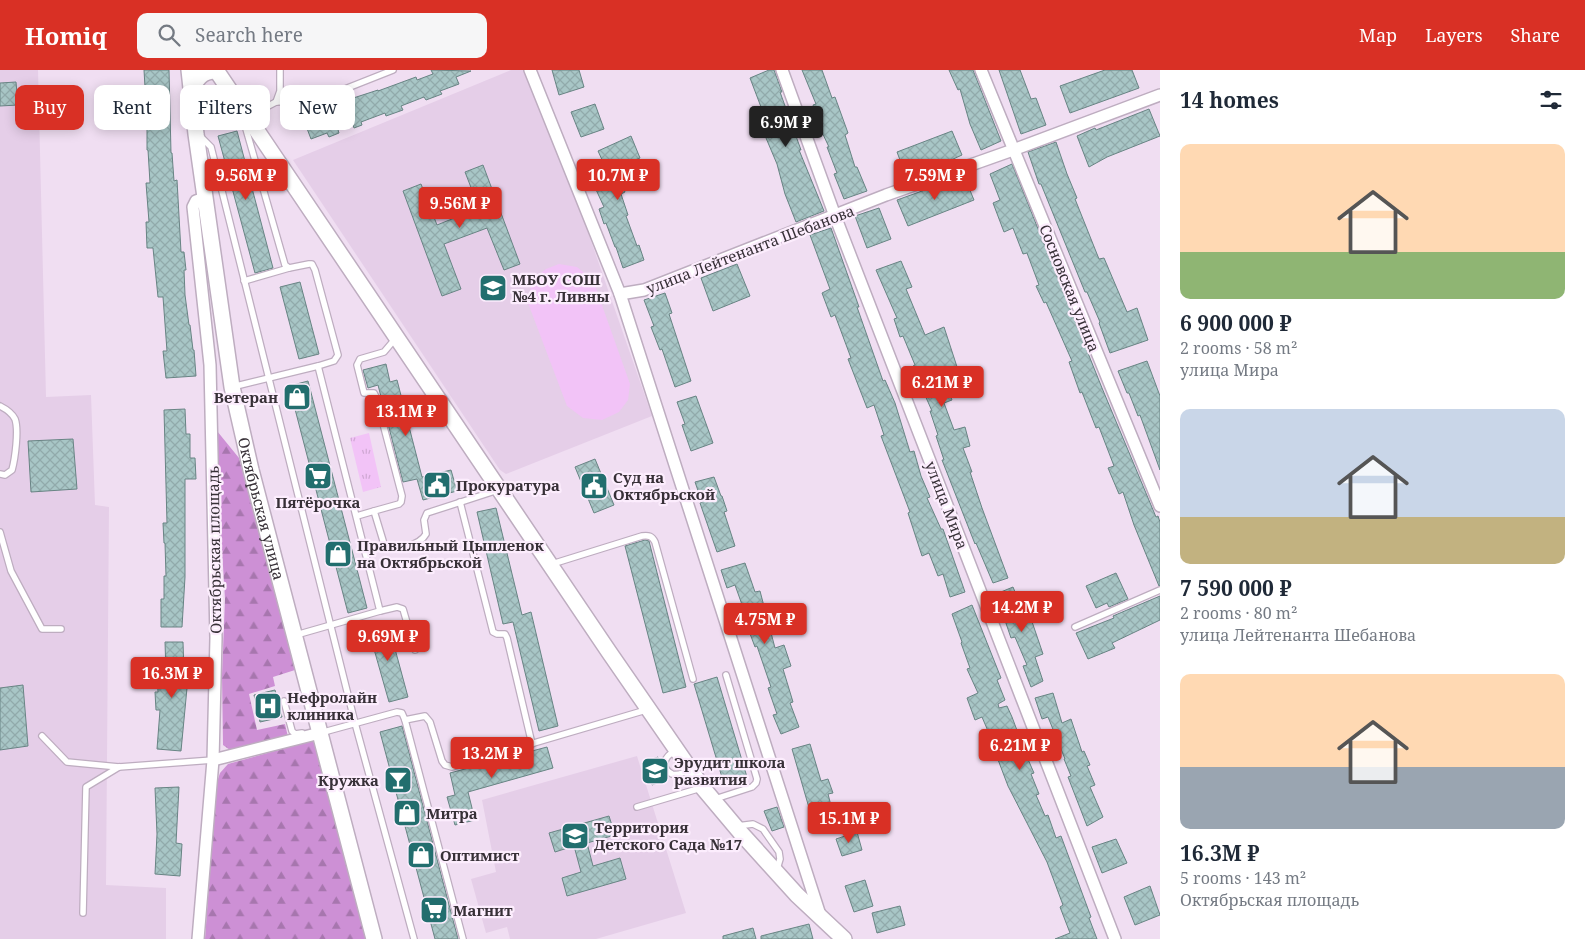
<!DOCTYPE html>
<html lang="en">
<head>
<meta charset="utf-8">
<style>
	body { margin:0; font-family:"Noto Serif",serif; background:#f6f6f7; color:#1f2937; height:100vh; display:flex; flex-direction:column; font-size:19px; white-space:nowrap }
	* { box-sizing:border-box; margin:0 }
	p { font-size:16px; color:#747a83 }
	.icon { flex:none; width:28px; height:28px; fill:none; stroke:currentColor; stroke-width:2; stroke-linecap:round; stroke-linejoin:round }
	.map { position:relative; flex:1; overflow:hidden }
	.sheet { display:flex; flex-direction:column; background:#fff; width:425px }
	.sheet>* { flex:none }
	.top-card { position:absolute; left:15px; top:15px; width:475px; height:45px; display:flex; gap:10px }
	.price { position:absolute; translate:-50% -42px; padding:0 11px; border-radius:5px; background:#d93025; color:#fff; font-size:16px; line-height:32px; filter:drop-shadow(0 1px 2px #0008) }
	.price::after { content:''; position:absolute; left:50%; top:30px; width:15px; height:11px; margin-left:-8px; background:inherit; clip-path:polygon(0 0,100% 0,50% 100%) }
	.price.selected { background:#222; color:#fff }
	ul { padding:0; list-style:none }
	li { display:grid; align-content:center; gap:10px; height:265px; padding:0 20px }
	li span { display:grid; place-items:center; height:155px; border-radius:10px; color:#555 }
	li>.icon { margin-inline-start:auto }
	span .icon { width:90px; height:90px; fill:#fffc; stroke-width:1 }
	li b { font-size:21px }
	h2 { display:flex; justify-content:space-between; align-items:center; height:60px; padding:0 20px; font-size:21px }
	.chip { padding:0 18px; border-radius:10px; background:#fff; box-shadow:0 2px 12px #0003; font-size:18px; line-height:45px }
	.chip.selected { background:#d93025; color:#fff }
	header { display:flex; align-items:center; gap:30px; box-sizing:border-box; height:70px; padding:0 25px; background:#d93025; color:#fff }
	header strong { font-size:24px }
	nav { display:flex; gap:28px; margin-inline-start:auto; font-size:18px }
	.search { width:350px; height:45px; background:#f6f6f7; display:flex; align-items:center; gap:12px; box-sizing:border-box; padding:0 18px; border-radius:10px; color:#747a83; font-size:19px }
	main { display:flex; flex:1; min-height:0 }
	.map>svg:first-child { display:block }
	.built { fill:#e5cee8 }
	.forest { fill:url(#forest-firs) }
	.park { fill:url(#park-tufts) }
	.garden { fill:#f2c3f7 }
	.building { fill:url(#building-cross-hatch); stroke:#688484 }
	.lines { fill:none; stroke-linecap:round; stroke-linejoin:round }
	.service-casing { stroke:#beadc0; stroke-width:8 }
	.minor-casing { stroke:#beadc0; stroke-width:14 }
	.tertiary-casing { stroke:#beadc0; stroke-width:18 }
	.service { stroke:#fff; stroke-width:5.5 }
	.minor { stroke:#fff; stroke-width:11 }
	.tertiary { stroke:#fff; stroke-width:15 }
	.labels { text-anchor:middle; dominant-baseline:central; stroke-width:4.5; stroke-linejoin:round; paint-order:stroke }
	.street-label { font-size:15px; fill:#373037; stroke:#fcedfd }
	.poi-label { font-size:15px; font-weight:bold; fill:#373037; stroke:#fcedfd; text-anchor:start }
</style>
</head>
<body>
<header>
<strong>Homiq</strong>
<div class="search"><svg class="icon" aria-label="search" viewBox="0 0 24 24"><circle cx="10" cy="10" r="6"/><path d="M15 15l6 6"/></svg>Search here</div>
<nav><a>Map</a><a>Layers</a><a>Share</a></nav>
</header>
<main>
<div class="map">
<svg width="1160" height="869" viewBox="0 0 1160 869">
	<defs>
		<pattern id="forest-firs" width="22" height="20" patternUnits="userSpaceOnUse" patternTransform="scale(1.25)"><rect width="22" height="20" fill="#cd90d5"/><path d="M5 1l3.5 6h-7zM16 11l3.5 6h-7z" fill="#a776ae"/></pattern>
		<pattern id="park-tufts" width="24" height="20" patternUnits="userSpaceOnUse" patternTransform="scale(1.25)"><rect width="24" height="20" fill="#f2c3f7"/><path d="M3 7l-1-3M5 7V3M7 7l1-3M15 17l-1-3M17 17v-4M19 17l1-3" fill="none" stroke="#d0a8d4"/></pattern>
		<pattern id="building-cross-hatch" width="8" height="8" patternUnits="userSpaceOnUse" patternTransform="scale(1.25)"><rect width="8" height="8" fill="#a8c6c6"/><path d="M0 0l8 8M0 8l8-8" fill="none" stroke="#91aaab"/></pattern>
	</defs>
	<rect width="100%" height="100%" fill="#f0def2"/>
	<!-- built -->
	<g class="built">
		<polygon points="0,0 38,0 46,327 91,325 95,435 109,437 106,815 166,818 166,869 0,869"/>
		<polygon points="511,0 526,0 558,76 652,346 506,404 500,400 293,90"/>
		<polygon points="637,686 686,843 596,869 510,869 507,857 486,863 471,809 496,802 482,730"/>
	</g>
	<!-- forest -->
	<g class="forest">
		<polygon points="217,361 239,388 295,600 273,607 275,616 249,624 257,660 285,654 288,667 230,680 223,675 222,605 225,529 215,364"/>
		<polygon points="310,671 316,673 366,869 205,869 216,715 220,703 228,694"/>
	</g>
	<!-- park -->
	<polygon class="park" points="369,363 381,417 363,422 350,368"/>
	<!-- garden -->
	<polygon class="garden" points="559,194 577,197 593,210 630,314 628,330 619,342 602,350 583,348 567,336 528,233 532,210 546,199"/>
	<!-- building -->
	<g class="building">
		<polygon points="144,0 169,0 171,83 172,83 174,111 177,110 181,182 184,182 186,200 184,200 185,225 189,255 190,255 193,280 194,280 196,306 166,308 163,281 167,281 163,227 158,227 153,178 147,178 146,152 149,152 146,113 150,113 148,80 147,80 147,45 144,46 142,17 145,17"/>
		<polygon points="431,0 471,1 456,7 459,14 440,21 442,24 426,30 424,27 401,36 403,40 386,46 385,43 361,52 362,55 354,58 353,55 338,60 339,63 329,67 327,63 311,69 303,48 341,32 378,20 378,21 416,7 417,10 433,4"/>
		<polygon points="552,0 579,0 584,17 559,25"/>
		<polygon points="769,0 774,0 782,22 780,22 801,80 799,80 824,141 796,152 785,124 777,94 766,68 772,66 750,8"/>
		<polygon points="802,0 822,0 832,28 835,27 848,63 845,65 855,97 857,97 867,121 844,129 834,104 837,103 827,77 829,77 820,58 821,58 813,35 816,34"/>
		<polygon points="949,0 973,0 1001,71 981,80 970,54 960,19 958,20"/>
		<polygon points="999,0 1020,0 1031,29 1036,28 1046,55 1021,64"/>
		<polygon points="1105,0 1132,0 1139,18 1070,43 1060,16"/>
		<polygon points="16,12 18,35 0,36 0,13"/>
		<polygon points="595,34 604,59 581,67 571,42"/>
		<polygon points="1149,39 1160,66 1107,87 1089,97 1077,66 1095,58 1096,60"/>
		<polygon points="237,61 273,198 255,203 218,66"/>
		<polygon points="952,61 962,85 940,95 939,93 906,106 897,82"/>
		<polygon points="631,66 640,88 614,98 625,122 621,124 628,145 626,146 637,176 639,175 644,190 623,198 616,177 615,177 606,153 604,154 599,139 604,137 593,113 610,107 598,81"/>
		<polygon points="1056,72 1067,104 1077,128 1075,129 1099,189 1104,188 1127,242 1137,238 1148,270 1110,283 1099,253 1100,252 1087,222 1085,222 1041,114 1039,114 1028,82"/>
		<polygon points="1012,94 1102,318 1156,447 1158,446 1160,452 1160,515 1159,516 1134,455 1123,422 1119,424 1108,398 1114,396 1099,357 1096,358 1082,322 1080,323 1069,292 1072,291 1046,232 1044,233 1036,216 1039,215 1027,183 1023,184 1013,158 1004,162 993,133 1000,130 990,104"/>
		<polygon points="483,95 520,194 504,200 487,158 444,174 461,219 442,226 403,121 421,114 437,155 479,138 465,102"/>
		<polygon points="964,106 974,130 908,156 897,130"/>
		<polygon points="879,138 891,169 867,178 855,146"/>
		<polygon points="831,158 848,206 859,237 857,237 883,311 885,310 895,333 910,382 914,381 921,406 930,427 927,428 941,459 943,459 965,522 950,527 943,504 938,506 929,483 922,486 908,443 910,442 881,366 884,365 874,335 867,338 848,289 851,288 835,245 831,247 822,223 830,219 810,165"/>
		<polygon points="901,191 912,217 906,219 925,265 944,257 961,309 946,315 952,330 944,333 954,360 965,357 970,376 963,378 972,402 970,402 982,438 1008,508 993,513 976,473 975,474 942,390 944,390 936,366 938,365 930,341 932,341 924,323 922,323 913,296 915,295 903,266 900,267 894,249 897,248 876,200"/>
		<polygon points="737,194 750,226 713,241 701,208"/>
		<polygon points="300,212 319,284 299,289 280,217"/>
		<polygon points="665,223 672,243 669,244 691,311 675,317 662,279 660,280 651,257 654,256 644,230"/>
		<polygon points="1147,291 1160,326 1160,400 1140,345 1138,346 1129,323 1127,323 1118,301"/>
		<polygon points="386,294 390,312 397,310 422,407 451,400 457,421 423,430 417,409 403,412 378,315 368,318 363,300"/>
		<polygon points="308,311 367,538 348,543 289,316"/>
		<polygon points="696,326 713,373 691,381 682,355 685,354 677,332"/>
		<polygon points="185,339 186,364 190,364 190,388 195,388 196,409 185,409 185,507 182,557 161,557 161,529 164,529 164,506 166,506 165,473 164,473 163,453 167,453 164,340"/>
		<polygon points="73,369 77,419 31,422 28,371"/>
		<polygon points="595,389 614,435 594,443 575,397"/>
		<polygon points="714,407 721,426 722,426 727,441 724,442 735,476 717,482 700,433 702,432 695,412"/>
		<polygon points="496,438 522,545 531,542 558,656 539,661 513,552 503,554 477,442"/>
		<polygon points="645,470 649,471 686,617 663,623 625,476"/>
		<polygon points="745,493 755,522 760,521 775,578 784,575 791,596 783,599 793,632 790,633 799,657 781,664 773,645 777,644 768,618 771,617 757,576 755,577 749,561 751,560 735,515 727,518 721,500"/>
		<polygon points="1116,503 1128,529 1109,537 1107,533 1096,538 1086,516"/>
		<polygon points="1013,517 1022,539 1027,537 1043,584 1035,587 1043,611 1031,617 1023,596 1027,595 1015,567 1011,568 996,524"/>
		<polygon points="1160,526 1160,550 1112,573 1115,578 1088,589 1076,563 1114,548 1113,546"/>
		<polygon points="972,535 1001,608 997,610 1005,630 998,634 999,638 1007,636 1012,647 1021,671 1020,671 1034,703 1031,704 1039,724 1036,725 1045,746 1048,745 1056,768 1061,766 1091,847 1089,848 1097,869 1055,869 1070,863 1060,837 1063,835 1047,792 1008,716 997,687 999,687 982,647 975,650 967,628 978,623 967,599 970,598 961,573 962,572 952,544"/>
		<polygon points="388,553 408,627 389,632 368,558"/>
		<polygon points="165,572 183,572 184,603 187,603 187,618 181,681 157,679 160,640 156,640 155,622 158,622 157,603 166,603"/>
		<polygon points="717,607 747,707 724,714 694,614"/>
		<polygon points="23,615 28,676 0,680 0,618"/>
		<polygon points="275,620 282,647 260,652 254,625"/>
		<polygon points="1053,623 1062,653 1071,649 1082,682 1084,681 1090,695 1087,696 1095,715 1090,717 1103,747 1087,756 1068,707 1071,706 1064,689 1065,689 1048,647 1042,649 1035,628"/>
		<polygon points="402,656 458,869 435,869 380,662"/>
		<polygon points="810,674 821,711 828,709 833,723 828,724 836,755 816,762 792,679"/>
		<polygon points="547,677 553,698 468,722 475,750 455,755 447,727 455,725 450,703"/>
		<polygon points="658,687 661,700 666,710 652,715 643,692"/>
		<polygon points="179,717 176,773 182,774 180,806 155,804 157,764 155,718"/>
		<polygon points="777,737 784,757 772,761 764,741"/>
		<polygon points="609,746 615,765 587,773 593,796 620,788 626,809 567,826 562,808 581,802 574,776 555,782 549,763"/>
		<polygon points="857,762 862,780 842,786 836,769"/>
		<polygon points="1116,769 1127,793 1102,803 1092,777"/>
		<polygon points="865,810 873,836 854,842 845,816"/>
		<polygon points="1150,816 1160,845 1135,855 1124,827"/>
		<polygon points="900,836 905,855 877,863 872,843"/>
		<polygon points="809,854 813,869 761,869 761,866"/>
		<polygon points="753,858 756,869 723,869 723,866"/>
	</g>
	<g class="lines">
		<defs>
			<g id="service">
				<polyline points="276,32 280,21 280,0"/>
				<polyline points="249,46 276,32 317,30 393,0"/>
				<polyline points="246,52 246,59 285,195 289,198 309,194 312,194 315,200 338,285 334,291 318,296 380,541 296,565"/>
				<polyline points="200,66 211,77 355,653 414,869"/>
				<polyline points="244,211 289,198"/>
				<path d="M395 269 384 282 360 289 357 295 364 323H374L376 327 402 426 401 432 399 434 374 441 384 474C394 483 420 475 426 464L424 450 427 443 498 420"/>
				<polyline points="232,317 318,296"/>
				<path d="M0 336C6 339 12 343 15 349 19 360 15 389 12 400L5 405 0 404"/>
				<polyline points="460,432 493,562 497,564 505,564 507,568 532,674"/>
				<polyline points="357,446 374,441"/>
				<polyline points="0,462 11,501 42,559 61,559"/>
				<path d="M552 494 642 466C649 465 652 466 655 472L693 609"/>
				<polyline points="380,541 397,537 403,539 415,580"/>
				<polyline points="1075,557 1160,520"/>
				<polyline points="284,631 292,661 295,664 302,663"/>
				<polyline points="405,650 463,869"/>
				<polyline points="320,663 397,642 402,643 405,650 425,646 430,652 442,691 445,695 452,697 646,640"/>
				<polyline points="42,666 67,692 119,697 213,690"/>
				<path d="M675 681C665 686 659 697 672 704 677 706 684 702 689 701"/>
				<polyline points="715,729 752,717 756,713 757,709 726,605"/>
				<polyline points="637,737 701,718"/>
				<polyline points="737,756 753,754 763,759 779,782 780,789 777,799"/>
				<polyline points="83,843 86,717 119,697"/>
			</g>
			<g id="minor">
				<polyline points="530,0 620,224 820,845"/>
				<polyline points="782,0 835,146 1115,869"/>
				<polyline points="981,0 1160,436"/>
				<polyline points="620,224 644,220 886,125 1013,80 1160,25"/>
				<polyline points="213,690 320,663"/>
				<polyline points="198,869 213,690 216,568 210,295 193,137 196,131 205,128"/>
			</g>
			<g id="tertiary">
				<path id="s1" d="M189 0 196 64 232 317 251 400 374 869"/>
				<polyline points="216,0 609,582 703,718 740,762 797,825 844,869"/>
				<path d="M191 23C195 10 202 0 217 1"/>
			</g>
		</defs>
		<!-- service casing -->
		<use href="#service" class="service-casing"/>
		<!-- minor casing -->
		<use href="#minor" class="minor-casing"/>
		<!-- tertiary casing -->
		<use href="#tertiary" class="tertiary-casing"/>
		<!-- service -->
		<use href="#service" class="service"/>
		<!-- minor -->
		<use href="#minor" class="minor"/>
		<!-- tertiary -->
		<use href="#tertiary" class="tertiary"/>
	</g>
	<!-- icons -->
	<defs>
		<symbol id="school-square" viewBox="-11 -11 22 22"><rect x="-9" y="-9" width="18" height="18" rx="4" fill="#226e6e" stroke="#fcedfd"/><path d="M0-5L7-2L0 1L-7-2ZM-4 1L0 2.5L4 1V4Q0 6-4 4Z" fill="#fff"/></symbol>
		<symbol id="shop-square" viewBox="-11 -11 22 22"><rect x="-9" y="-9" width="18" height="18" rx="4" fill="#226e6e" stroke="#fcedfd"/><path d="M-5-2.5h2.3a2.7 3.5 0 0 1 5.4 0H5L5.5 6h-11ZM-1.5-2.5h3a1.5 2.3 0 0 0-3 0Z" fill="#fff"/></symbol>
		<symbol id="supermarket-square" viewBox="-11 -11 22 22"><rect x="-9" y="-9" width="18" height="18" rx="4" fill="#226e6e" stroke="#fcedfd"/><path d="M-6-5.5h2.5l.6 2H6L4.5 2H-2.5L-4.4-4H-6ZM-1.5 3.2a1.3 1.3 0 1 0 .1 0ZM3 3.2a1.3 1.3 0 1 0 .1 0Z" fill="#fff"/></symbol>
		<symbol id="civic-square" viewBox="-11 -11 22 22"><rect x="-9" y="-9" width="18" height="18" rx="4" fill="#226e6e" stroke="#fcedfd"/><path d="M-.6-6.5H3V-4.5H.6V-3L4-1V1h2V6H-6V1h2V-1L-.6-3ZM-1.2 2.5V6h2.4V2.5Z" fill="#fff"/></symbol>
		<symbol id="hospital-square" viewBox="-11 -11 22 22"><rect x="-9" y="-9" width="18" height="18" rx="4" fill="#226e6e" stroke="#fcedfd"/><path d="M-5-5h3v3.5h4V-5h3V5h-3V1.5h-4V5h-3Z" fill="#fff"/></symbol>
		<symbol id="bar-square" viewBox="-11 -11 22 22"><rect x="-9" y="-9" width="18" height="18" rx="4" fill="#226e6e" stroke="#fcedfd"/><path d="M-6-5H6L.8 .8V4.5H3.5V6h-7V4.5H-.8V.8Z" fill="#fff"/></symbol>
	</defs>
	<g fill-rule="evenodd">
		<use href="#school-square" x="477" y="202" width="32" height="32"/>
		<use href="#shop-square" x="281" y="311" width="32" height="32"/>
		<use href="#supermarket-square" x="302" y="390" width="32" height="32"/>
		<use href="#civic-square" x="421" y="399" width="32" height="32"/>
		<use href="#civic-square" x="578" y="400" width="32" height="32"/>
		<use href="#shop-square" x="322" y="468" width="32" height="32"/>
		<use href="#hospital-square" x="252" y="620" width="32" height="32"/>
		<use href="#school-square" x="639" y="685" width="32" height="32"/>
		<use href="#bar-square" x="382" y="694" width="32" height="32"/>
		<use href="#shop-square" x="391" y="727" width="32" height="32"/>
		<use href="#school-square" x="559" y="750" width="32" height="32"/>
		<use href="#shop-square" x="405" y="769" width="32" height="32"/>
		<use href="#supermarket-square" x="418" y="824" width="32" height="32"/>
	</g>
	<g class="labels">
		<!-- street labels -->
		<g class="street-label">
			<text transform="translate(750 179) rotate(-21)">улица Лейтенанта Шебанова</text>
			<text transform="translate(1070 218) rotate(68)">Сосновская улица</text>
			<text transform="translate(947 435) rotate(69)">улица Мира</text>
			<text stroke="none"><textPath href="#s1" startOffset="445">Октябрьская улица</textPath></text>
			<text transform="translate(214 480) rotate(-91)">Октябрьская площадь</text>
		</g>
		<!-- poi labels -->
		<g class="poi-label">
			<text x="512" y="209">МБОУ СОШ<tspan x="512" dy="17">№4 г. Ливны</tspan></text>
			<text x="278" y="327" text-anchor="end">Ветеран</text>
			<text x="613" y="407">Суд на<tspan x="613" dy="17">Октябрьской</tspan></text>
			<text x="456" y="415">Прокуратура</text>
			<text x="318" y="432" text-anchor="middle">Пятёрочка</text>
			<text x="357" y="475">Правильный Цыпленок<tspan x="357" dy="17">на Октябрьской</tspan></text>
			<text x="287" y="627">Нефролайн<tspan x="287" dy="17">клиника</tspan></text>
			<text x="674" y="692">Эрудит школа<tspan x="674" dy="17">развития</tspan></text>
			<text x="379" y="710" text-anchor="end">Кружка</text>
			<text x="426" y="743">Митра</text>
			<text x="594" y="757">Территория<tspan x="594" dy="17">Детского Сада №17</tspan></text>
			<text x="440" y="785">Оптимист</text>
			<text x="453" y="840">Магнит</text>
		</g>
	</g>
</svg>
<b class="price selected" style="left:786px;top:78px">6.9M ₽</b>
<b class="price" style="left:246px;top:131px">9.56M ₽</b>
<b class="price" style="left:618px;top:131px">10.7M ₽</b>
<b class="price" style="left:935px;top:131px">7.59M ₽</b>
<b class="price" style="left:460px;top:159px">9.56M ₽</b>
<b class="price" style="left:942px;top:338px">6.21M ₽</b>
<b class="price" style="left:406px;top:367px">13.1M ₽</b>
<b class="price" style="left:1022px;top:563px">14.2M ₽</b>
<b class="price" style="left:765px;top:575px">4.75M ₽</b>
<b class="price" style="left:388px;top:592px">9.69M ₽</b>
<b class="price" style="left:172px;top:629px">16.3M ₽</b>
<b class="price" style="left:1020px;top:701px">6.21M ₽</b>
<b class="price" style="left:492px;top:709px">13.2M ₽</b>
<b class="price" style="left:849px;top:774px">15.1M ₽</b>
<div class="top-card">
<a class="chip selected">Buy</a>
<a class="chip">Rent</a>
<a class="chip">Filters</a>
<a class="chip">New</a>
</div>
</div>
<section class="sheet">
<h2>14 homes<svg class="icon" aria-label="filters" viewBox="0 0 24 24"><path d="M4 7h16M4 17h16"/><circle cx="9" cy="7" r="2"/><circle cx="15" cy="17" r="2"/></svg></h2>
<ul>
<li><span style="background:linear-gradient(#ffd9b3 70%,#8fb573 0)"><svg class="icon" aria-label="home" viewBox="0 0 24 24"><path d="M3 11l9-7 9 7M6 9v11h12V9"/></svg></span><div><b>6 900 000 ₽</b><p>2 rooms · 58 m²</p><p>улица Мира</p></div></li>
<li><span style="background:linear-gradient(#c9d6e8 70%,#c2b280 0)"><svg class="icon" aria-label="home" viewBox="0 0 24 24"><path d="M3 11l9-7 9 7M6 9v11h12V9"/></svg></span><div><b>7 590 000 ₽</b><p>2 rooms · 80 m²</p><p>улица Лейтенанта Шебанова</p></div></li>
<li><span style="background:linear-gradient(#ffd9b3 60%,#9aa5b1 0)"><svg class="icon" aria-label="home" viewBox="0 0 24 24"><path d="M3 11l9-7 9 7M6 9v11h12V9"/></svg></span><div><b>16.3M ₽</b><p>5 rooms · 143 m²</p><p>Октябрьская площадь</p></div></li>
</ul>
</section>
</main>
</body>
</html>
